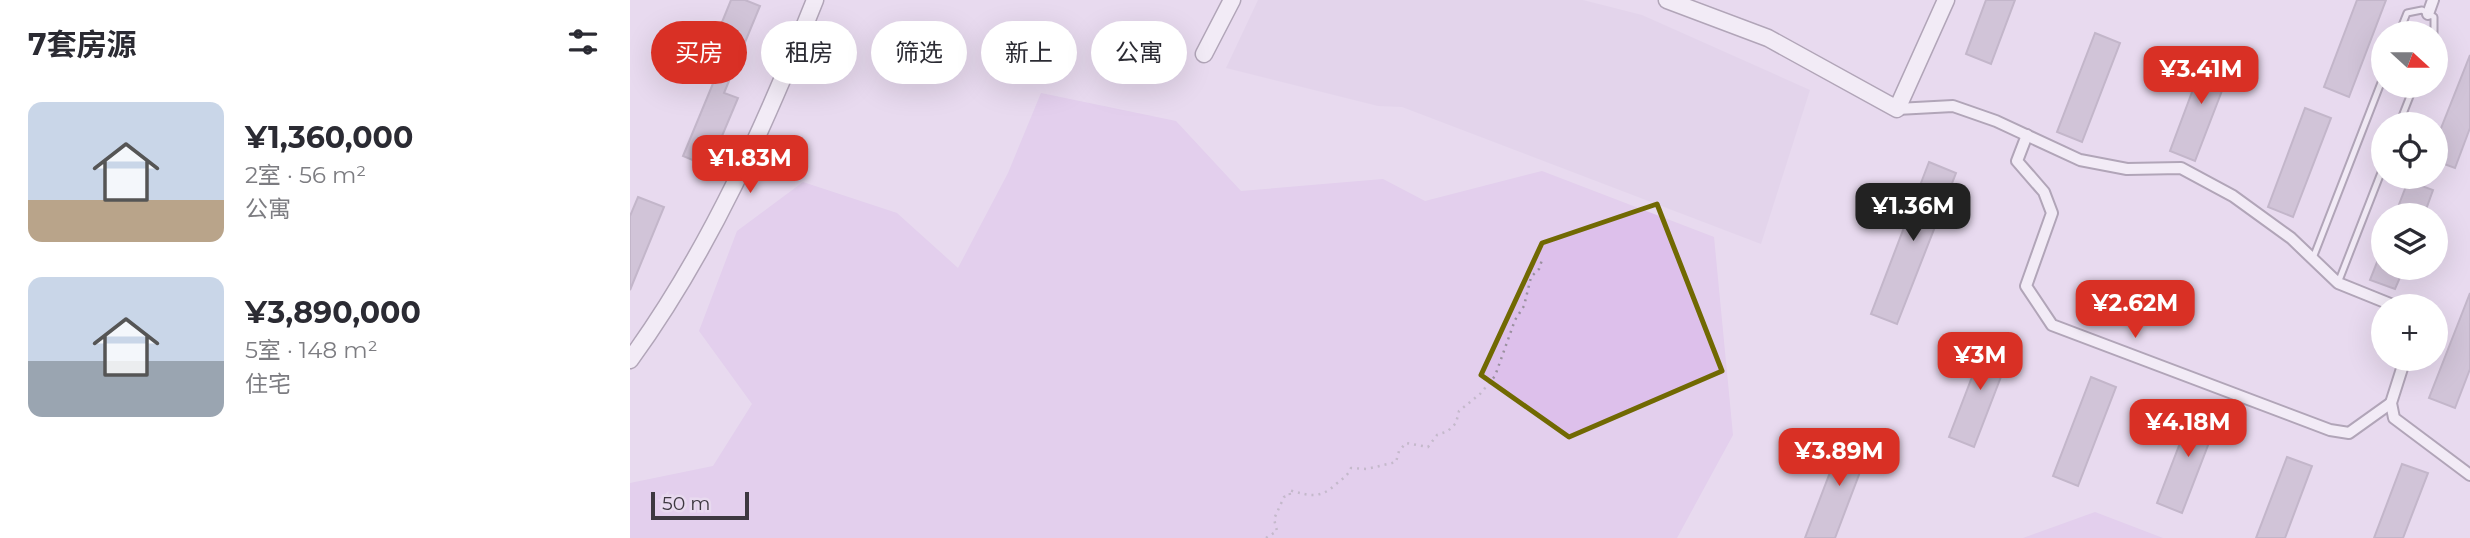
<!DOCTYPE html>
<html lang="zh">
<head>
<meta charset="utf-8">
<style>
	body { margin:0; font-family:Montserrat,"Noto Sans SC",sans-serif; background:#f7f7f7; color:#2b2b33; height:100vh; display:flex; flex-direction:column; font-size:26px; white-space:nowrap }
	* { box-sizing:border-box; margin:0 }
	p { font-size:23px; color:#7c7c81 }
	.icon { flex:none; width:38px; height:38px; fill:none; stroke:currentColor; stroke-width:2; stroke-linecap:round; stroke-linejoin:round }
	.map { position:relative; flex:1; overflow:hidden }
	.details { display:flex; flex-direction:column; background:#fff; width:630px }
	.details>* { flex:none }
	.hud { position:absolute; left:21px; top:21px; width:665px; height:63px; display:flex; gap:14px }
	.needle { width:46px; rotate:111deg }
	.controls { position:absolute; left:1741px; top:21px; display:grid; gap:14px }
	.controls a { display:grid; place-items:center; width:77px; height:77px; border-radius:50%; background:#fff; box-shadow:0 7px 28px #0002; font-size:35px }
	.scale { position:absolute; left:21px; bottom:18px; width:98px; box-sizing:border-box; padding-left:7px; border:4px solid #3d3840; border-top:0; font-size:19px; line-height:24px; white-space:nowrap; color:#3d3840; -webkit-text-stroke:5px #e8daef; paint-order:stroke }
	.price { position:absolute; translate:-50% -60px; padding:0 16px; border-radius:14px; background:#d93025; color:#fff; font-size:23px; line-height:46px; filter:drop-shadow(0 2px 4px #0008) }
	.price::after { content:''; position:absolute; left:50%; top:42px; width:21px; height:16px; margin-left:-10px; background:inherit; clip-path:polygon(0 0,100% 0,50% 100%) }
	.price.on { background:#222; color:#fff }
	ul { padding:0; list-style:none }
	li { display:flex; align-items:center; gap:21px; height:175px; padding:0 28px }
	li span { display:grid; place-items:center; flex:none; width:196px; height:140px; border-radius:14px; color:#555 }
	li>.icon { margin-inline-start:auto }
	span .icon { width:84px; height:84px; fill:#fffc; stroke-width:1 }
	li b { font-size:30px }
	h2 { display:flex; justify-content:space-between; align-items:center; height:84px; padding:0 28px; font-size:30px }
	.tag { padding:0 24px; border-radius:32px; background:#fff; box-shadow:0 7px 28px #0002; font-size:24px; line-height:63px }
	.tag.on { background:#d93025; color:#fff }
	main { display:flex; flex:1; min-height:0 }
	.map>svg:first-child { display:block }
	.built { fill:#decce7 }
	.green { fill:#ddc0eb }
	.building { fill:#b6a9bd; stroke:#978a9d; stroke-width:2 }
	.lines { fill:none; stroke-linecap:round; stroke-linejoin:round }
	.lane-casing { stroke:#706476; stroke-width:9 }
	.street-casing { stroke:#706476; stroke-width:14 }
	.secondary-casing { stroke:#706476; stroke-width:19 }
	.path { stroke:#9a909f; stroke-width:2.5; stroke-dasharray:2 5; stroke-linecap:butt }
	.lane { stroke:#fff; stroke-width:5 }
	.street { stroke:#fff; stroke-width:10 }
	.secondary { stroke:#fff; stroke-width:16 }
	.marked { fill:none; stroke:#716902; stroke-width:5; stroke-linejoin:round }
</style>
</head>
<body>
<main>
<section class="details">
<h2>7套房源<svg class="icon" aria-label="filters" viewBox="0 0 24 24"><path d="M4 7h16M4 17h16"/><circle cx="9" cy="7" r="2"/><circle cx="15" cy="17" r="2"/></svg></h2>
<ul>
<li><span style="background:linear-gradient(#c9d6e8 70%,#b9a48a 0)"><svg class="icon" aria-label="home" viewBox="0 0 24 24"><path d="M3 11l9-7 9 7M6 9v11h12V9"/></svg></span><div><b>¥1,360,000</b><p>2室 · 56 m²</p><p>公寓</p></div></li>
<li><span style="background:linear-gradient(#c9d6e8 60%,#9aa5b1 0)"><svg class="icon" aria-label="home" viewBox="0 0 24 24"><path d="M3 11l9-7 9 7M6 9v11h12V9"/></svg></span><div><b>¥3,890,000</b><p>5室 · 148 m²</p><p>住宅</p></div></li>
</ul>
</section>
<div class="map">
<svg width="1840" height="538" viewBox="0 0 1840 538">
	<rect width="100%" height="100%" fill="#e8daef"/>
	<!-- built -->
	<polygon class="built" points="628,0 953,0 1012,15 1180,90 1131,244 772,107 748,106 596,68"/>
	<!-- green -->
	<g class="green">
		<polygon points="411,93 546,121 611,191 753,179 795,201 912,171 1084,237 1103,435 1047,538 0,538 0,483 83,466 122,404 69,331 107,231 173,182 267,213 328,268 378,173"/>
		<polygon points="1465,512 1533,538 1393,538"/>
	</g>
	<!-- building -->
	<g class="building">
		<polygon points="101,0 115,0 130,6 94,93 108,98 79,167 53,156 89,69 75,64"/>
		<polygon points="1356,0 1385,0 1361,64 1336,54"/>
		<polygon points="1727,0 1756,0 1719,97 1694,87"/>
		<polygon points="1465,33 1490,43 1452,142 1427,132"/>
		<polygon points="1577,52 1603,62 1565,161 1540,151"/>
		<polygon points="1840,55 1840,128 1825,168 1806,161 1806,141"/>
		<polygon points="1675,108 1701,118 1663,217 1638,207"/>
		<polygon points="1299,162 1326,173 1267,324 1241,314"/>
		<polygon points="1778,181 1803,190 1794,215 1765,215"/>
		<polygon points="8,197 34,207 0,290 0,216"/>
		<polygon points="1753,247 1754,268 1774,268 1765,289 1740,280"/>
		<polygon points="1840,293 1840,369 1825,408 1799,398"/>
		<polygon points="1357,338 1382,348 1344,447 1319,437"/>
		<polygon points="1461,377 1486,387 1448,486 1423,476"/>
		<polygon points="1565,404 1590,414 1552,513 1527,503"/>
		<polygon points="1215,433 1241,443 1205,538 1175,538"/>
		<polygon points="1657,457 1682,466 1655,538 1626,538"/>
		<polygon points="1772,464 1798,473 1773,538 1744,538"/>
	</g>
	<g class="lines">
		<defs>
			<g id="lane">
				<polyline points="1769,33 1777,13 1792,10 1804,17 1804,33"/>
				<polyline points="1769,124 1784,86"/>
				<polyline points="1683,258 1754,75"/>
				<polyline points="1708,283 1754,165"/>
			</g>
			<g id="street">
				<polyline points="1798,14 1803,0"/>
				<polyline points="1267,109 1323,106 1366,121 1450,160 1497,169 1551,168 1603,196 1661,238 1708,283 1765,306"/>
				<polyline points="1397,135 1387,161 1414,192 1422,213 1396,286 1422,325 1700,430 1719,433 1761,403"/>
				<polyline points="1775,359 1761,403 1764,418 1840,475"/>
			</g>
			<g id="secondary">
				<polyline points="1037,0 1138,38 1267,109 1316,0"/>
				<polyline points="574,54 602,0"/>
				<path d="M0 360C80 250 135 125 185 0"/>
			</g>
		</defs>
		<!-- lane casing -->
		<use href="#lane" class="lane-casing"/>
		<!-- street casing -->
		<use href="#street" class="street-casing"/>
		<!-- secondary casing -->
		<use href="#secondary" class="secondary-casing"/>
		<!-- path -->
		<path class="path" d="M636 538 647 531 644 519 654 497 660 495 659 490C679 496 691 499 706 484 713 478 717 477 721 468L737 469 766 462 769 451 776 443 798 447 807 435 818 431 826 423 829 411 850 394 865 376 885 320 894 306 901 277 909 269 912 260"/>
		<!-- lane -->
		<use href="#lane" class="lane"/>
		<!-- street -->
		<use href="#street" class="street"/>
		<!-- secondary -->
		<use href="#secondary" class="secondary"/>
	</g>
	<!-- marked area -->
	<path d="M0 0H1840V538H0ZM1027 204 1092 371 939 437 851 375 912 243Z" fill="#e8daef" fill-opacity=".55" fill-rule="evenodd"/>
	<path class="marked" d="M1027 204 1092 371 939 437 851 375 912 243Z"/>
</svg>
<div class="controls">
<a><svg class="needle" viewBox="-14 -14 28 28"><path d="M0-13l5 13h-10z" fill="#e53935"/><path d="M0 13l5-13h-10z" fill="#7c7c81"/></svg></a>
<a><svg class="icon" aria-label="locate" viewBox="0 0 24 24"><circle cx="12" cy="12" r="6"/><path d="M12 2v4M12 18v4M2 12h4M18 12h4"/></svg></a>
<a><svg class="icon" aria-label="layers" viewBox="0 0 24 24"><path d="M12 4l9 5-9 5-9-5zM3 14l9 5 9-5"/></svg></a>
<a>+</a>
</div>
<div class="scale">50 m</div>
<b class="price" style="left:1571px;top:106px">¥3.41M</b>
<b class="price" style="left:120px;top:195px">¥1.83M</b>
<b class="price on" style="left:1283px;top:243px">¥1.36M</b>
<b class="price" style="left:1505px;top:340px">¥2.62M</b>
<b class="price" style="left:1350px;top:392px">¥3M</b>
<b class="price" style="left:1558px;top:459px">¥4.18M</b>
<b class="price" style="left:1209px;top:488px">¥3.89M</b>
<div class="hud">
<a class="tag on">买房</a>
<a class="tag">租房</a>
<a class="tag">筛选</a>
<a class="tag">新上</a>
<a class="tag">公寓</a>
</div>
</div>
</main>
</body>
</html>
